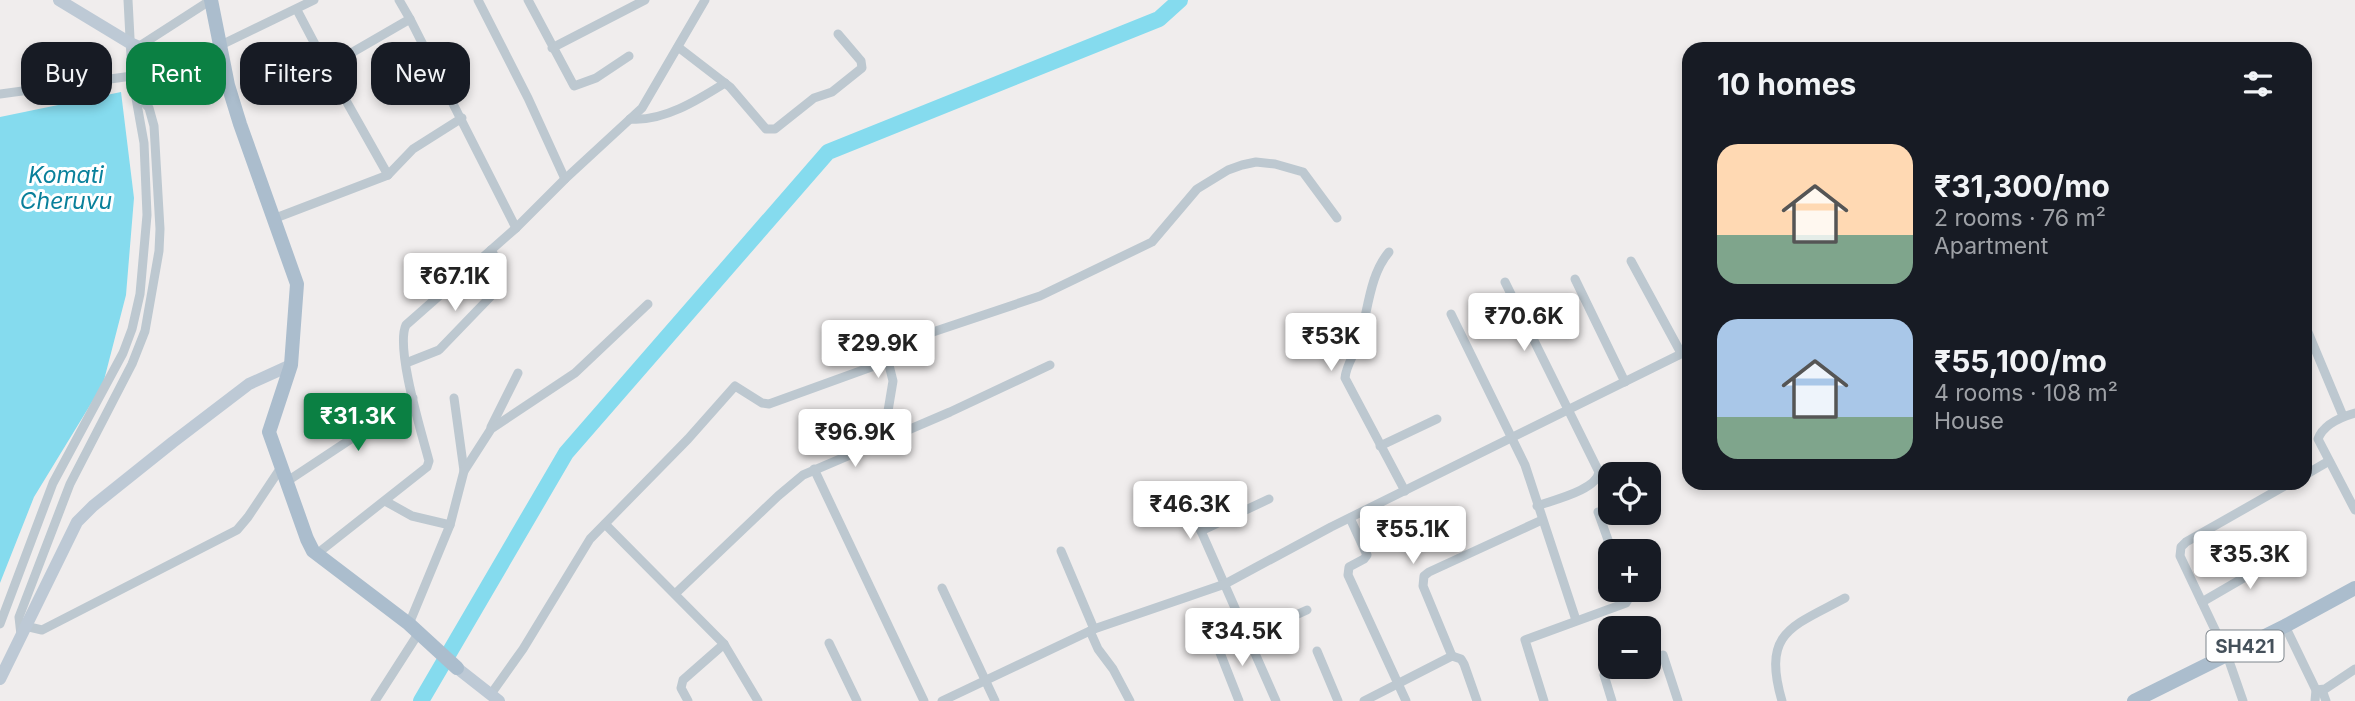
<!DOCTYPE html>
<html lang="en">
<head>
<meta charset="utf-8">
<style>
	body { margin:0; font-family:Inter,sans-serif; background:#242831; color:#f1f3f6; height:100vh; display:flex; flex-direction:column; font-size:26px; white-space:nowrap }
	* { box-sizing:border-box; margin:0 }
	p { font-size:23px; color:#9ea1a6 }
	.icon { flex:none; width:38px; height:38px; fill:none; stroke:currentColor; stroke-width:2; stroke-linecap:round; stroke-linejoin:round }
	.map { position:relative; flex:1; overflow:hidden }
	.sheet { position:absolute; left:1682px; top:42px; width:630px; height:448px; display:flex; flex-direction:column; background:#171b24; border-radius:21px; box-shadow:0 4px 10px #0003 }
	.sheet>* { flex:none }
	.guide { position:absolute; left:21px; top:42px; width:665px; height:63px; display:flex; gap:14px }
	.buttons { position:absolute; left:1598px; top:462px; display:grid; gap:14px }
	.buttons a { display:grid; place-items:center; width:63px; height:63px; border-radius:14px; background:#171b24; box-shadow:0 4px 10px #0003; font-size:35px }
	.price { position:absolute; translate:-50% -60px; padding:0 16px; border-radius:7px; background:#fff; color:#222; font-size:23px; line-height:46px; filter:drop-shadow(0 2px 4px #0008) }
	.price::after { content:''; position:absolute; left:50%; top:42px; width:21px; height:16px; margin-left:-10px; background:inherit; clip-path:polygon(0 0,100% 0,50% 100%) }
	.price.selected { background:#0b8043; color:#fff }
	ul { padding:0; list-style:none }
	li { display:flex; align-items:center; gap:21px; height:175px; padding:0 35px }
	li span { display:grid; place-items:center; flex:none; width:196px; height:140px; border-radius:21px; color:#555 }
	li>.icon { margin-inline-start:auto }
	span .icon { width:84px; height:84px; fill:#fffc; stroke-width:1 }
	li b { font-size:30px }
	h2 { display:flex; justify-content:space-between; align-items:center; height:84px; padding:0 35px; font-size:30px }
	.chip { padding:0 24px; border-radius:21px; background:#171b24; box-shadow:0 4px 10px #0003; font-size:24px; line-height:63px }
	.chip.selected { background:#0b8043; color:#fff }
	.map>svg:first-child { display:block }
	.water { fill:#85dbee }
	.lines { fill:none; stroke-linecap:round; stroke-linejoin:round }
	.river { stroke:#85dbee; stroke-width:16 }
	.street { stroke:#bdc8d0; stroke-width:9 }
	.secondary { stroke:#bdc9d5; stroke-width:12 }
	.primary { stroke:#abbdcd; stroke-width:14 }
	.labels { text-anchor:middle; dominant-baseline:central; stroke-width:6; stroke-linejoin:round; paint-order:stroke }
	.shield { fill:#fff; stroke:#7d858c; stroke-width:2 }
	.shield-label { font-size:19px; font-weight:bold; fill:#45515b }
	.water-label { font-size:23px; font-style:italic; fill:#09809b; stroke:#fff }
</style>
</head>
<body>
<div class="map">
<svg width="2355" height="701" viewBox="0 0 2355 701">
	<rect width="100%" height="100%" fill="#f0eded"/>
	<!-- water -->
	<polygon class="water" points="121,92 134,198 126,295 103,384 34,497 0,583 0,117"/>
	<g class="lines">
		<!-- river -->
		<polyline class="river" points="421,701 566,453 828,152 1159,19 1180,0"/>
		<!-- street -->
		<g class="street">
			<polyline points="478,0 528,98 565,179"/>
			<polyline points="528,0 574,86 596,78 629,56"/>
			<polyline points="297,10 327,67"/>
			<polyline points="410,19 516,228"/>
			<polyline points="221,45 314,0"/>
			<polyline points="138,47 211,0"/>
			<polyline points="678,47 730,87 766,129 775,129 814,98 832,92 862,68 861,61 838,34"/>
			<polyline points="552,48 645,0"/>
			<polyline points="0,94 132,76"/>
			<polyline points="382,95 435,66"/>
			<path d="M630 119C663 122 698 100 725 83"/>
			<polyline points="388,175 327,67 410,19 399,0"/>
			<polyline points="273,219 388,175 413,149 462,118"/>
			<path d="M1389 252C1369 275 1368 313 1359 341 1355 354 1346 365 1345 378L1405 491"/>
			<polyline points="1631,261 1681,353"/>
			<polyline points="1575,279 1625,382"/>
			<path d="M1505 282 1599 472C1597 490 1553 500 1537 506"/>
			<polyline points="1451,314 1525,465 1576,620"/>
			<polyline points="2305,325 2343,416"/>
			<path d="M406 363 439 350 494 293C499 281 499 261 491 250"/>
			<polyline points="454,398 464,471"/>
			<path d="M2355 413C2341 417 2323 425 2318 439L2355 510"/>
			<polyline points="491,427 518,373"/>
			<polyline points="883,441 893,381 888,361"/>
			<polyline points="1380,446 1437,419"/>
			<polyline points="814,469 924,701"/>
			<polyline points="2305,475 2329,461"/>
			<polyline points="286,482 413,398"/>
			<polyline points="1180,487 1201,531 1276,701"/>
			<polyline points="385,501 412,516 450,525"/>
			<polyline points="1598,512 1612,551"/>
			<polyline points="1350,518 1367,555 1364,559 1349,567 1348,575 1406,701"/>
			<polyline points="605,524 724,644 758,701"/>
			<polyline points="1201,531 1269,499"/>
			<polyline points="1061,551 1094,629"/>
			<path d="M318 553 427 467 429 461C422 434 395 348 406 325L516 228 565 179 642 108 705 0"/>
			<polyline points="942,588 995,701"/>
			<polyline points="675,594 778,496 803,475 950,412 1050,365"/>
			<polyline points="2202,602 2283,555"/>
			<polyline points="0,624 53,483 123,353 132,329 140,294 147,215 144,143 132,76 128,0"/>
			<polyline points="409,624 450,525 464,471 491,429 575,373 648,304"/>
			<polyline points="25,626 42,630 237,530 248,517 282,466"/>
			<polyline points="2285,626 2316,690 2315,701"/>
			<polyline points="1090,631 1098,649 1113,669 1130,701"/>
			<polyline points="21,635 19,617 70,484 132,364 145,331 159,251 160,229 154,126 149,108 136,94"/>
			<polyline points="1249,636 1307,610"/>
			<polyline points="829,643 857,701"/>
			<polyline points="1217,645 1239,701"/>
			<polyline points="1317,651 1338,701"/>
			<polyline points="1663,655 1678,701"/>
			<polyline points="1452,656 1461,659 1464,664 1477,701"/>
			<polyline points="1604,675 1612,701"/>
			<polyline points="2316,690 2325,689 2355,669"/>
			<polyline points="2322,690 2326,701"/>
			<polyline points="491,694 523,649 590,539 688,439 735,386 762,403 769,404 899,357 905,352 915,338 1040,296 1152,242 1197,189 1228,170 1242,165 1256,162 1275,164 1303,172 1337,218"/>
			<polyline points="375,701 418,634"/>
			<polyline points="688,701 681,688 683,680 724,644"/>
			<polyline points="942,701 1094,629 1225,584 1331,527 1689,350"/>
			<polyline points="1364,701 1452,656 1423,586 1424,576 1429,572 1542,520"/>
			<polyline points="1544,701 1525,640 1626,603 1629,598 1626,590"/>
			<path d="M1782 701C1762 632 1791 627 1845 598"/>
			<polyline points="2243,701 2227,655 2180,556 2181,547 2186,542 2290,483"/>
		</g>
		<!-- secondary -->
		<g class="secondary">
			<polyline points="59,0 130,43 228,85"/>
			<polyline points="457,668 499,701"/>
			<polyline points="0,679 77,522 93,506 173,442 249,384 291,365"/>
		</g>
		<!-- primary -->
		<g class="primary">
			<polyline points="211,0 228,85 240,124 297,284 291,365 269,432 307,539 313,551 409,624 457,668"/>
			<polyline points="2134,701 2285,626 2355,588"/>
		</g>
	</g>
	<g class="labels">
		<!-- shield labels -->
		<rect class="shield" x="2206.5" y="630.5" width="77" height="31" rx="5"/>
		<g class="shield-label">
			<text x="2245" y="646">SH421</text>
		</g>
		<!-- water labels -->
		<g class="water-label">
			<text x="66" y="175">Komati<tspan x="66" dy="26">Cheruvu</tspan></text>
		</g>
	</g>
</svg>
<div class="buttons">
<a><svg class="icon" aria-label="locate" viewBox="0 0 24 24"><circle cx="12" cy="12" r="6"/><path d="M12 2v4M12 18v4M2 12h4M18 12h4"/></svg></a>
<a>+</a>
<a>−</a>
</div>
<b class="price" style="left:455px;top:313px">₹67.1K</b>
<b class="price" style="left:1524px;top:353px">₹70.6K</b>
<b class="price" style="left:1331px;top:373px">₹53K</b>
<b class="price" style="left:878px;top:380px">₹29.9K</b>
<b class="price selected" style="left:358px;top:453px">₹31.3K</b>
<b class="price" style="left:855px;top:469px">₹96.9K</b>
<b class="price" style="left:1190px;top:541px">₹46.3K</b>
<b class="price" style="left:1413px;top:566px">₹55.1K</b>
<b class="price" style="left:2250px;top:591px">₹35.3K</b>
<b class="price" style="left:1242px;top:668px">₹34.5K</b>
<div class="guide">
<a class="chip">Buy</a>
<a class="chip selected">Rent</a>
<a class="chip">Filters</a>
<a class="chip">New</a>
</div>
<section class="sheet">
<h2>10 homes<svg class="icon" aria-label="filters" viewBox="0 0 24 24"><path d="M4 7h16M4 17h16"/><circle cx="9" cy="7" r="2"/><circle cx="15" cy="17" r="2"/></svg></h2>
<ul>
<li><span style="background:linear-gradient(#ffd9b3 65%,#7fa58c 0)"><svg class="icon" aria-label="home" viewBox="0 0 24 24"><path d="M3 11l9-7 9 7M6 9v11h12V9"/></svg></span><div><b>₹31,300/mo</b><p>2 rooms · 76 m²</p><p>Apartment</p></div></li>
<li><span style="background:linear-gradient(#a9c7e8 70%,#7fa58c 0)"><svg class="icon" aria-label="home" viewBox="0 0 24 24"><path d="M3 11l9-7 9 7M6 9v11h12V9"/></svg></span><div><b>₹55,100/mo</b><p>4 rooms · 108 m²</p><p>House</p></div></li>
</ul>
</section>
</div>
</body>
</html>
